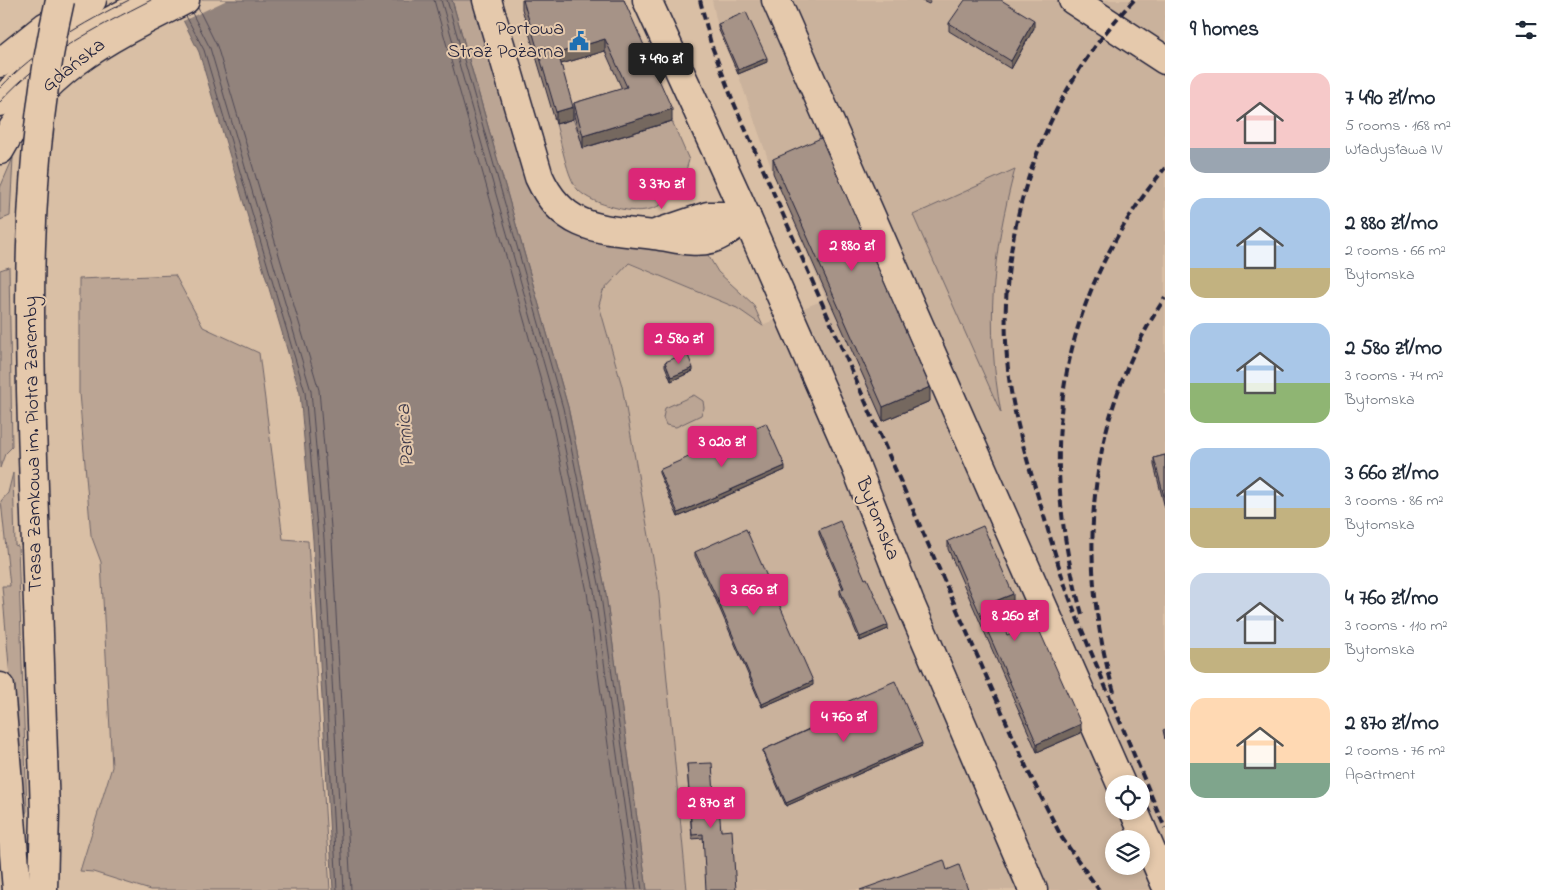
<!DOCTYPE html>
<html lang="en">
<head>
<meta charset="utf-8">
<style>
	body { margin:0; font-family:"Indie Flower",sans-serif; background:#f6f6f7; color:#1f2937; height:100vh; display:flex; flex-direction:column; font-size:19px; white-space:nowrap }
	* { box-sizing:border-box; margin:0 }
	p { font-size:16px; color:#747a83 }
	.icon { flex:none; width:28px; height:28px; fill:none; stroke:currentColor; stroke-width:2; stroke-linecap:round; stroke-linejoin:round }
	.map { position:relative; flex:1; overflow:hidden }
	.panel { display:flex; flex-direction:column; background:#fff; width:400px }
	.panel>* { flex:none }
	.tools { position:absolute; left:1105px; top:775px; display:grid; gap:10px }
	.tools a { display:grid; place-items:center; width:45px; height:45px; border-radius:50%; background:#fff; box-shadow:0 2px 8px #0003; font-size:25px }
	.price { position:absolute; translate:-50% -42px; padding:0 11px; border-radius:5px; background:#db2777; color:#fff; font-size:16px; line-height:32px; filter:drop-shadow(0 1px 2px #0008) }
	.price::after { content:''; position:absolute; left:50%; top:30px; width:15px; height:11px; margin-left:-8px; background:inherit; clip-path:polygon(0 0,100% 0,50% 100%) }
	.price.current { background:#222; color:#fff }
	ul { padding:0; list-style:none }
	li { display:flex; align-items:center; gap:15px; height:125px; padding:0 25px }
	li span { display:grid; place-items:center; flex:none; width:140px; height:100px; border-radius:15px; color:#555 }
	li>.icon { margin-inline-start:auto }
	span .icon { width:60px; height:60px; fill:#fffc; stroke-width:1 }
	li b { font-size:21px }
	h2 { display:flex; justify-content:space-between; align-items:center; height:60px; padding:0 25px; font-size:21px }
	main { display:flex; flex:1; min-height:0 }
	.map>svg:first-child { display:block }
	.built { fill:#cab29c; fill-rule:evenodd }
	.green { fill:#bba594; stroke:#6e6468 }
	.water { fill:#92837c; stroke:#655c62 }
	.pier { fill:#d9bfa5 }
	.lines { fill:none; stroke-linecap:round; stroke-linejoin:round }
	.shore { stroke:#4f4955; stroke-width:1 }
	.minor-casing { stroke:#22223b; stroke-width:31 }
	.major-casing { stroke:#22223b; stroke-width:31 }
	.minor { stroke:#e5c9ac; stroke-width:28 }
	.major { stroke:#e5c9ac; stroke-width:28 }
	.tram { stroke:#22223b; stroke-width:1 }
	.rail { stroke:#22223b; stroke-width:4; stroke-dasharray:8 4; stroke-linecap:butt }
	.major-bridge-casing { stroke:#22223b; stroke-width:31; stroke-linecap:butt }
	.major-bridge { stroke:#e5c9ac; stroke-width:28 }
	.wall { fill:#8f7e74; stroke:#22223b }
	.shaded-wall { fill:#74675e; stroke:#22223b }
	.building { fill:#a69387; stroke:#22223b }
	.labels { text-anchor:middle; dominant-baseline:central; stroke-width:4; stroke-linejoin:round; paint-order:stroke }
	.poi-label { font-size:20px; fill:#22223b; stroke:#e5c9ac; text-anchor:end }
	.street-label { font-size:20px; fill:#22223b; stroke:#e5c9ac }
	.water-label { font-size:21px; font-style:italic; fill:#3e3a4b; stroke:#e5c9ac }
</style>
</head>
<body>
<main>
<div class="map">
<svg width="1165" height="890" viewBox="0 0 1165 890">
	<rect width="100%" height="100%" fill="#d9bfa5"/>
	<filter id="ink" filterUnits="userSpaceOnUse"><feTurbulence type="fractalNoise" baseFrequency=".02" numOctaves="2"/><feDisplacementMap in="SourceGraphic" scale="10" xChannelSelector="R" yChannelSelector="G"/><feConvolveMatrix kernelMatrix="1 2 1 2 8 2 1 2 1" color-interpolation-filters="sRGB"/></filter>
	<g filter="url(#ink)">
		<!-- built -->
		<path class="built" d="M712 0H1165V890H687L658 586 622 386 597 298 624 262 736 306 762 325 826 299 773 173 738 74 718 28ZM1114 784H1141V811H1114ZM1114 839H1141V866H1114Z"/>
		<!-- green -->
		<g class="green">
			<polygon points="452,0 476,0 538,199 705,250 718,272 753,304 763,326 737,308 629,263 603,291 599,305 622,386 658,586 687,890 647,890 605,588 568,407"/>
			<path d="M573 119 584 148 672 121 689 160C678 202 655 219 613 207 601 204 587 199 578 190 567 178 561 141 556 124Z"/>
			<polygon points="13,158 10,216 0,220 0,188"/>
			<path d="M1015 169C992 256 985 324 1001 413L913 215Z"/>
			<polygon points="9,267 12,447 5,454 0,468 0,270"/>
			<polygon points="175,275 203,327 259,353 283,539 308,541 330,890 150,890 93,872 80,871 112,767 101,562 91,535 79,393 79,279"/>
			<polygon points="694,395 703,401 704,408 701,415 676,427 666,425 663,418 665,408"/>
			<polygon points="13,473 15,545 18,546 27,811 25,815 22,813 2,586 10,586 1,501 8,493"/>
		</g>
		<!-- water -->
		<polygon class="water" points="173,0 452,0 568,407 605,588 647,890 333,890 313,540 300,393 199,52"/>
		<!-- pier -->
		<polygon class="pier" points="171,0 227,0 181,22"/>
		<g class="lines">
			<!-- shore -->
			<g class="shore">
				<polyline points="434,0 550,412 587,592 628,890"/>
				<polyline points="441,0 557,410 594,590 636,890"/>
				<polyline points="447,0 563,408 600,589 642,890"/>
				<polyline points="198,8 217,46 319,390 332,539 351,890"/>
				<polyline points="192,13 210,48 311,391 324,539 344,890"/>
				<polyline points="186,16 204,50 305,392 318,539 337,890"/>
			</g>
			<defs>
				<g id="minor">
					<path d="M487 0 539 177C564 232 603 229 654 235 673 237 692 244 711 239 724 235 736 225 746 216"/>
					<polyline points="647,0 746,216 856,467 909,601 1033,890"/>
					<polyline points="776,0 1121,784"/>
					<polyline points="1073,0 1165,60"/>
					<path d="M0 102C42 55 96 28 151 0"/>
					<polyline points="658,233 708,216 746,216"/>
					<polyline points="1134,811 1165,883"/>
				</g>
				<g id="major">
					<polyline points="0,63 45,27 92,0"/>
					<path d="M0 150C43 69 107 39 185 0"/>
					<polyline points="36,545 45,812 43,890"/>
					<polyline points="0,687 17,890"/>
				</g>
			</defs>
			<!-- minor casing -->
			<use href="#minor" class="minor-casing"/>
			<!-- major casing -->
			<use href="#major" class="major-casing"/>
			<!-- minor -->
			<use href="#minor" class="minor"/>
			<!-- major -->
			<use href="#major" class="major"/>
			<!-- tram -->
			<g class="tram">
				<path d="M0 88C36 49 82 24 129 0"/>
				<path d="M0 102C42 55 96 28 151 0"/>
			</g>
			<!-- rail -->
			<g class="rail">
				<polyline points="700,0 711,44 733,101 1028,771 1062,838 1099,890"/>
				<path d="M1134 0C1039 99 992 241 1009 378 1014 416 1025 453 1036 490 1045 519 1053 548 1062 576 1074 614 1091 651 1106 688 1126 735 1145 782 1165 828"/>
				<path d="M1082 614C1036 453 1056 300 1165 168"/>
				<path d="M1114 692C1075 561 1087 414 1165 298"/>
			</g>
			<defs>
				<path id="major-bridge" d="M36 545C30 363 19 178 60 0"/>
			</defs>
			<!-- major-bridge casing -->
			<use href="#major-bridge" class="major-bridge-casing"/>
			<!-- major-bridge -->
			<use href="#major-bridge" class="major-bridge"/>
		</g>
		<!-- wall -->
		<g class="wall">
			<polygon points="522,0 624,0 672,121 583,148 574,116 574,103 622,89 605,51 561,64 573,119 556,124 522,9"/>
			<polygon points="920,0 931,0 929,4"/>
			<polygon points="949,23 1034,28 1011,69 949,31"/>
			<polygon points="718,24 767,62 738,74 718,28"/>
			<polygon points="773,159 930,401 883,421 773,173"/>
			<polygon points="665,362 693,371 671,381 665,366"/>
			<polygon points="1165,455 1165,508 1154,465 1154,458"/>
			<polygon points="659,470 785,470 678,517 659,473"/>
			<polygon points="819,530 865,579 888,629 860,641 840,594 840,590 843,589 819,534"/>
			<polygon points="948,541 1013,603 996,610 1007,635 1081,733 1037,752 948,549"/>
			<polygon points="695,552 813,685 762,707 716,600 695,556"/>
			<polygon points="842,704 922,746 786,806 763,753 763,750 844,713 842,708"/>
			<polygon points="687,764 714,795 721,831 703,838 692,839"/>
		</g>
		<!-- shaded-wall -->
		<g class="shaded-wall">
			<polygon points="1034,20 1034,28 1011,69 1011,61"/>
			<polygon points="605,39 605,51 558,65 558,53"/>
			<polygon points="767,58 767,62 738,74 738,70"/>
			<polygon points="573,107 573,119 556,124 556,112"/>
			<polygon points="672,109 672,121 583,148 583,136"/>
			<polygon points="693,368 693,371 671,381 671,377"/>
			<polygon points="930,387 930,401 883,421 883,407"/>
			<polygon points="785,466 785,470 678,517 678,513"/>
			<polygon points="1013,594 1013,603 993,611 993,602"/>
			<polygon points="888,625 888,629 860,641 860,637"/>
			<polygon points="813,681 813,685 762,707 762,704"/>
			<polygon points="1081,724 1081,733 1037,752 1037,744"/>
			<polygon points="922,743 922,746 786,806 786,803"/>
		</g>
		<!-- building -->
		<g class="building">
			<polygon points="523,0 624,0 672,109 583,136 574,103 627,87 605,39 558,53 573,107 556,112"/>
			<polygon points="965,0 1001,0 1034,20 1011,61 949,23"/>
			<polygon points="746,12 767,58 738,70 718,24"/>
			<polygon points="821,138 930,387 883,407 773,159"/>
			<polygon points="687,353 693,368 671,377 665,362"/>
			<polygon points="766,423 785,466 678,513 659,470"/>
			<polygon points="1165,455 1165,500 1154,458"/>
			<polygon points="840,521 865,579 867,578 888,625 860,637 840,590 844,588 819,530"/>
			<polygon points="983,526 1013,594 993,602 1007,635 1036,623 1081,724 1037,744 948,541"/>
			<polygon points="746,529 813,681 762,704 716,596 695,552"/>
			<polygon points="895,681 922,743 786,803 763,750 846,713 842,704"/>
			<polygon points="1165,729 1165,739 1163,730"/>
			<polygon points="712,763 714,795 718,794 721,831 732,830 736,890 706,890 703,834 692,835 687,764"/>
			<polygon points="944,860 947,870 959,865 968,890 860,890"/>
		</g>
	</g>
	<!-- icons -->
	<defs>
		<symbol id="civic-bare" viewBox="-9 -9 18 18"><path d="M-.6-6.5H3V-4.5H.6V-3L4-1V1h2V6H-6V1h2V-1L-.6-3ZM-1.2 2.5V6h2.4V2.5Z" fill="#1f6fb2" stroke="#e5c9ac" stroke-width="2.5" paint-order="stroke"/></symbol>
	</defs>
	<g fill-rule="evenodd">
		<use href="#civic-bare" x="565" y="27" width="28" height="28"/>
	</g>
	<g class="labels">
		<!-- poi labels -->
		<g class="poi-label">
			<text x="564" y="29">Portowa<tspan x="564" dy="23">Straż Pożarna</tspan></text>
		</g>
		<!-- street labels -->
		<g class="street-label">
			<text transform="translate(74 66) rotate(-38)">Gdańska</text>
			<text transform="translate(34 444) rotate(-91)">Trasa Zamkowa im. Piotra Zaremby</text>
			<text transform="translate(877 519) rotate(68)">Bytomska</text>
		</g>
		<!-- water labels -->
		<g class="water-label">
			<text transform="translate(406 436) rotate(-94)">Parnica</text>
		</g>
	</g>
</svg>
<div class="tools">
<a><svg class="icon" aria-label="locate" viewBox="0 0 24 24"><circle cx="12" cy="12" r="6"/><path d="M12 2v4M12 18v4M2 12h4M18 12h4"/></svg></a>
<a><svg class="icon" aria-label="layers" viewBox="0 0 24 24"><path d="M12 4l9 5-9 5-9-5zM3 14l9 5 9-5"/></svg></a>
</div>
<b class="price current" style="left:661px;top:85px">7 490 zł</b>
<b class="price" style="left:662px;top:210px">3 370 zł</b>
<b class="price" style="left:852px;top:272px">2 880 zł</b>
<b class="price" style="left:679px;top:365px">2 580 zł</b>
<b class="price" style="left:722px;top:468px">3 020 zł</b>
<b class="price" style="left:754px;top:616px">3 660 zł</b>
<b class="price" style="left:1015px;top:642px">8 260 zł</b>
<b class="price" style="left:844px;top:743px">4 760 zł</b>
<b class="price" style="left:711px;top:829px">2 870 zł</b>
</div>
<section class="panel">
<h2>9 homes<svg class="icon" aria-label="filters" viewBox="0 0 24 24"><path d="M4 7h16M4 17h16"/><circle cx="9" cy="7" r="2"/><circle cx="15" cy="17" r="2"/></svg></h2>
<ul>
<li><span style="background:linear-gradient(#f6c9c9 75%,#9aa5b1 0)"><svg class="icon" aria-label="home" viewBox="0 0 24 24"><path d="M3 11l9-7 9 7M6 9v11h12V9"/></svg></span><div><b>7 490 zł/mo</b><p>5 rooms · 168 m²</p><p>Władysława IV</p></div></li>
<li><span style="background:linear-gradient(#a9c7e8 70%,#c2b280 0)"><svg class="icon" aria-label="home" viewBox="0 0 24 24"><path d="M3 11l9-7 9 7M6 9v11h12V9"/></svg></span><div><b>2 880 zł/mo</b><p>2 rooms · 66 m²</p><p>Bytomska</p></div></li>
<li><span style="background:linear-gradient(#a9c7e8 60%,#8fb573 0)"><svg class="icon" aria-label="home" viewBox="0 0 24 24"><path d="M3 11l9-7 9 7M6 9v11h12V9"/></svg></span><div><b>2 580 zł/mo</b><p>3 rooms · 74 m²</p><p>Bytomska</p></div></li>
<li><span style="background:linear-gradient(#a9c7e8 60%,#c2b280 0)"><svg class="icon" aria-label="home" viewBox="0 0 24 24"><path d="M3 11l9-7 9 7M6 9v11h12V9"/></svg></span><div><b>3 660 zł/mo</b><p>3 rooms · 86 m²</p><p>Bytomska</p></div></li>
<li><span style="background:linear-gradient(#c9d6e8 75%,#c2b280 0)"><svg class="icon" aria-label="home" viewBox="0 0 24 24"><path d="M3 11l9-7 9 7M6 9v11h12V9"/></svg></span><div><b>4 760 zł/mo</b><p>3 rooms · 110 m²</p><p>Bytomska</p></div></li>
<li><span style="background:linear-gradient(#ffd9b3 65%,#7fa58c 0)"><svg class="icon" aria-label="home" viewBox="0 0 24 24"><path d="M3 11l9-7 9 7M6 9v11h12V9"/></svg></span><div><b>2 870 zł/mo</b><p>2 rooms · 76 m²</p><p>Apartment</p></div></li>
</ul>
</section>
</main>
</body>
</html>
